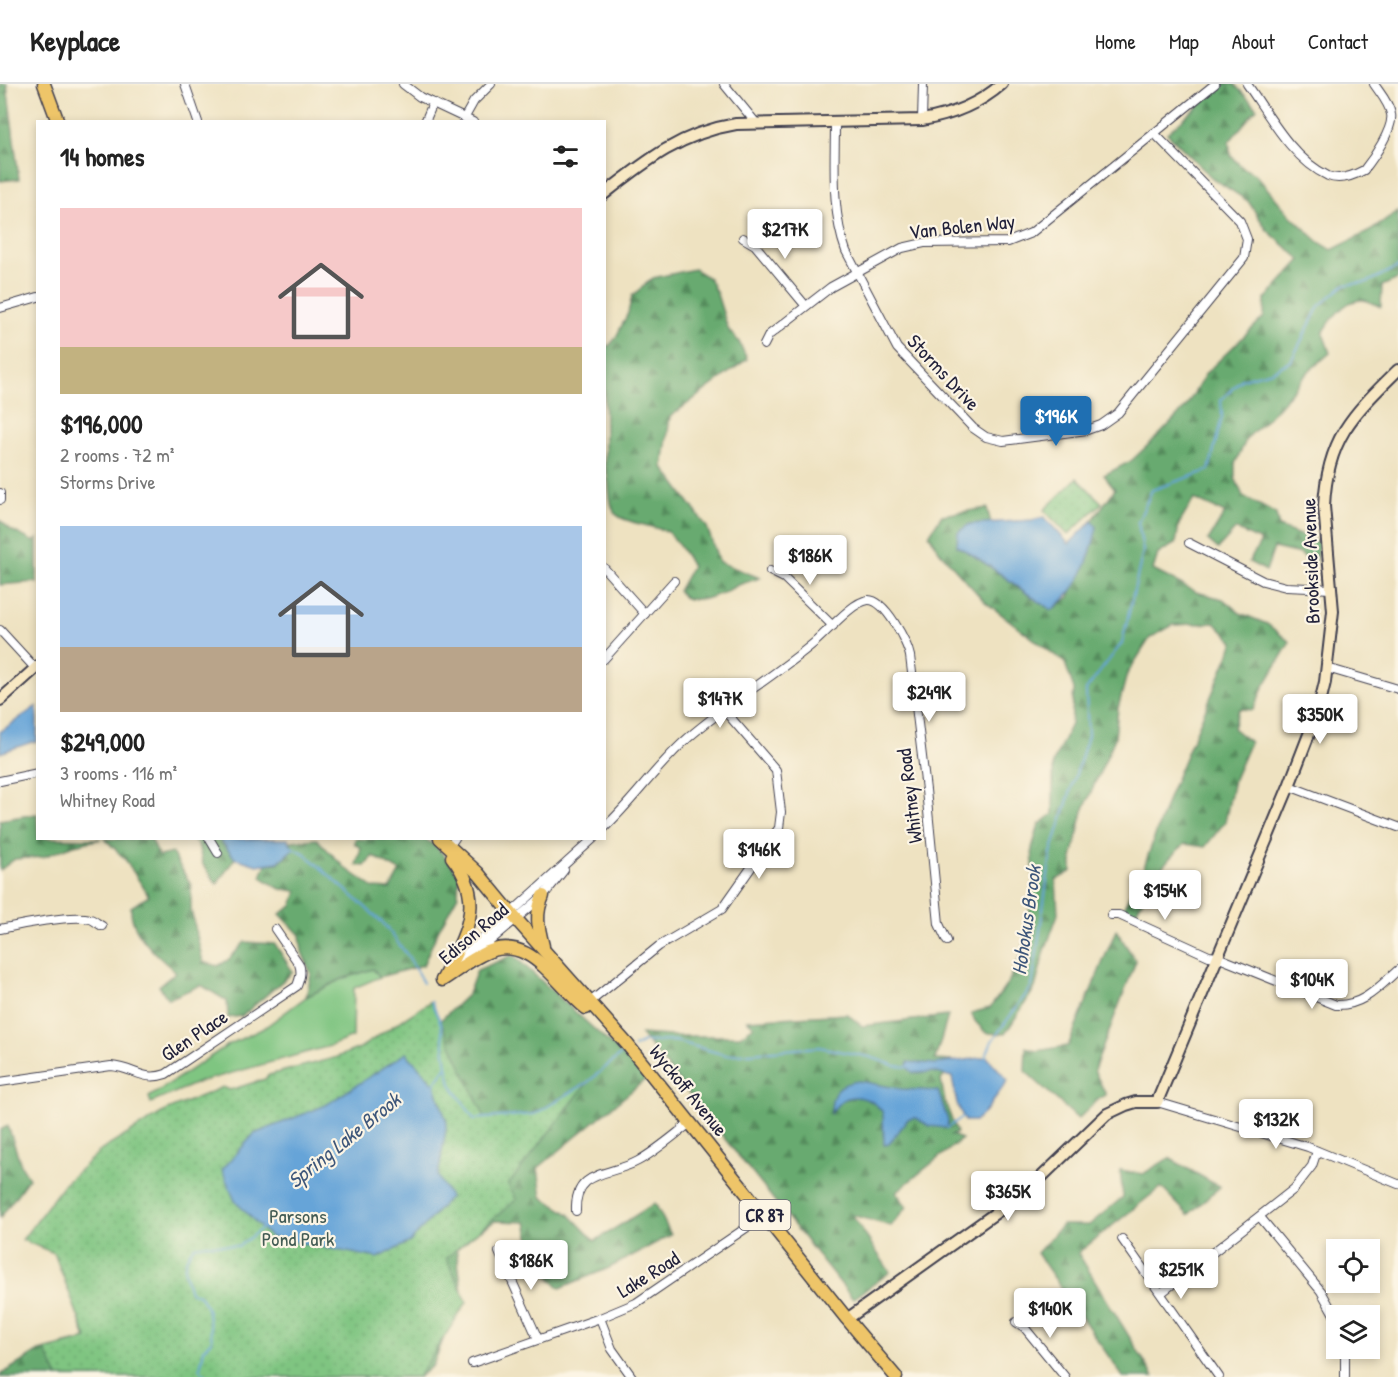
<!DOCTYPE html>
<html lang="en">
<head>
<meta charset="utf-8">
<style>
	body { margin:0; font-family:"Patrick Hand",sans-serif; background:#f6f6f6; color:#222; height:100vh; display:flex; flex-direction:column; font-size:22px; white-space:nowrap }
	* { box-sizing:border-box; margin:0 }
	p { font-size:20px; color:#767676 }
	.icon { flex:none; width:33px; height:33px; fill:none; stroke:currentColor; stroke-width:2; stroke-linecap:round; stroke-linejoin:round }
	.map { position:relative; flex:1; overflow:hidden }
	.drawer { position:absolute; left:36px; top:36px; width:570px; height:720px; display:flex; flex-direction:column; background:#fff; border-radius:0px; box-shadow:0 3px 9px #0003 }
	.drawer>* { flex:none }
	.controls { position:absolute; left:1326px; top:1155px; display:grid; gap:12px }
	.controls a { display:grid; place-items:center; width:54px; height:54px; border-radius:0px; background:#fff; box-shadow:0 3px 9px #0003; font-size:30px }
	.price { position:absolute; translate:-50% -51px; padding:0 14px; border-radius:6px; background:#fff; color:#222; font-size:20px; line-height:39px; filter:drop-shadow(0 2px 3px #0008) }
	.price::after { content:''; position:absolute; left:50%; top:36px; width:18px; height:14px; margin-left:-9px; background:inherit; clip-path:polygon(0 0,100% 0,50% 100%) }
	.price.current { background:#1f6fb2; color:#fff }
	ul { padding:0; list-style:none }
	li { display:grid; align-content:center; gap:12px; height:318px; padding:0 24px }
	li span { display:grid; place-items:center; height:186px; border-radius:0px; color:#555 }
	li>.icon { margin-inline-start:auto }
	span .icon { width:108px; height:108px; fill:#fffc; stroke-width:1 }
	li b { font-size:26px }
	h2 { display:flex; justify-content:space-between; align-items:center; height:72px; padding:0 24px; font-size:26px }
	header { display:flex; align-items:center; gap:36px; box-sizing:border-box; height:84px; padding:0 30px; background:#fff; border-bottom:2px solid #e0e0e0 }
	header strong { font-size:28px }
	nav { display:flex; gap:33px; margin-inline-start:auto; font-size:21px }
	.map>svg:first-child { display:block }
	.green { fill:#7fc581; stroke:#50745e; stroke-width:1.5 }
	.forest { fill:url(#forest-firs); stroke:#465; stroke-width:1.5 }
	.park { fill:url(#park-dots); stroke:#50745e; stroke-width:1.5 }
	.water { fill:#66a4d8; stroke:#44638a; stroke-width:1.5 }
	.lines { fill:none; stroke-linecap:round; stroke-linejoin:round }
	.stream { stroke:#66a4d8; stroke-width:2 }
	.street-casing { stroke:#413f4f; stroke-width:10 }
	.secondary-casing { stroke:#413f4f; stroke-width:14 }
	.primary-casing { stroke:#413f4f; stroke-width:15 }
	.street { stroke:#fff; stroke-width:8 }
	.secondary { stroke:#f8e8c3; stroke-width:10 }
	.primary { stroke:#eec569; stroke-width:12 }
	.labels { text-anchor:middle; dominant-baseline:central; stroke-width:4.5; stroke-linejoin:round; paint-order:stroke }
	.shield { fill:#fcf5e5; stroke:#63616e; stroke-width:1.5 }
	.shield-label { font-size:18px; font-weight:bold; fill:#22223b }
	.street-label { font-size:20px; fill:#22223b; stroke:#fcf5e5 }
	.park-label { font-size:20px; fill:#435b54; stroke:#fcf5e5 }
	.water-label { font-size:21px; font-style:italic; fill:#3d567a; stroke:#fcf5e5 }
</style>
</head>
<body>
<header>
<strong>Keyplace</strong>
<nav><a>Home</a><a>Map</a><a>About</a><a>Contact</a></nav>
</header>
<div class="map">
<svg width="1398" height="1293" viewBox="0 0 1398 1293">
	<defs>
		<pattern id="forest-firs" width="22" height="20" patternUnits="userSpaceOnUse" patternTransform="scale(1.5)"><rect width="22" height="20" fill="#67aa6f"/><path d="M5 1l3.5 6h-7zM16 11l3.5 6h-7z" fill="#548a5c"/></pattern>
		<pattern id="park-dots" width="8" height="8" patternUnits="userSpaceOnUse" patternTransform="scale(1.5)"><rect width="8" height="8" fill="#7fc581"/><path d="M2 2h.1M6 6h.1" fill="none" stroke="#6da970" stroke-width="1.8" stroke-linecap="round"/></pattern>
	</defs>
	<rect width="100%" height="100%" fill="#fcf5e5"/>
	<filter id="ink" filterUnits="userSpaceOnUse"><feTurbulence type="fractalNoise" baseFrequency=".0167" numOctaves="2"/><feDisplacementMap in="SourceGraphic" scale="12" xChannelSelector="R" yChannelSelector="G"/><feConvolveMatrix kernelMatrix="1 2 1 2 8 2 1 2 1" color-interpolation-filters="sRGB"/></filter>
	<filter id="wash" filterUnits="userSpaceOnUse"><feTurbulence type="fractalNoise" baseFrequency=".008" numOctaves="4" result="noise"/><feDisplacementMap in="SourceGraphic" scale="24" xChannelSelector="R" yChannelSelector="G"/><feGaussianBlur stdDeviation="1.35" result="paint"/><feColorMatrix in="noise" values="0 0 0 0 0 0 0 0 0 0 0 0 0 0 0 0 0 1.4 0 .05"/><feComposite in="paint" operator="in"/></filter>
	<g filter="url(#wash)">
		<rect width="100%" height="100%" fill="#eee2c1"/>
		<!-- green -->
		<polygon class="green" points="373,885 380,893 354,904 353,953 330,962 199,998 151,1019 149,1013 228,961 264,944 306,913 342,895"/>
		<!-- forest -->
		<g class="forest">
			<polygon points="0,0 7,0 19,95 0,97"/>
			<path d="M1223 0H1234L1257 24 1229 58 1231 72 1243 84 1255 90 1290 131 1319 158 1332 166 1370 147 1398 128V195L1382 202 1381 223C1376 221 1368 217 1363 216 1344 215 1331 236 1323 249L1330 269 1309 287 1275 327 1247 354 1235 380V394L1243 412 1276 430 1279 443 1320 459 1314 481 1300 470 1274 464 1266 487 1249 478 1261 457 1236 445 1218 465 1208 456 1225 429 1194 415 1179 440 1176 459 1158 470 1153 486 1196 508 1223 515 1240 529 1267 540 1290 558 1264 602 1253 626 1239 625 1233 644 1250 658 1234 695 1225 738 1205 763 1185 760C1159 781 1150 802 1135 830L1123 824 1143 786 1170 709 1234 558 1215 539 1173 541 1150 554 1127 590 1118 624 1115 654 1083 727 1072 774V787L1056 796 1058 830 1045 866 1035 904 1005 950 986 949 975 937 971 929 990 924 1008 899 1023 866 1034 799 1032 764 1039 741 1053 730V679L1071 640 1074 605 1065 579 984 517 940 468 929 451 942 431 987 424 991 439 970 440 957 462C992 480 1019 507 1052 526L1069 513 1097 443 1092 437 1115 405 1104 391 1131 377 1162 348 1186 323 1206 289 1264 233 1265 215 1301 176 1267 146 1248 117 1212 94 1167 49Z"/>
			<path d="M694 185 709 194 717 210 728 245 739 258 747 275 670 333 663 383 707 443 719 478 760 494 738 501 723 509 705 515H686L678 507 692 482C686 473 675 452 667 448 654 441 621 439 614 428 607 414 611 396 605 382L604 261 609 262 615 255 628 229 632 212 653 194Z"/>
			<polygon points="0,436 11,446 34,458 37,455 37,500 36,498 0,501"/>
			<polygon points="37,730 38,754 101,755 74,761 43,773 15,775 0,786 0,736"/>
			<path d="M105 755H151L159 772 172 769 191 801V826L203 878 218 882 228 876 245 858 275 860 293 888 242 932 228 934 227 917 201 901 168 915 159 902 176 888C158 873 129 848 131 823L149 812 125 775Z"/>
			<polygon points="192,755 219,755 235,774 217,800 203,781 198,761"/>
			<polygon points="317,755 344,783 374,804 390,805 400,787 373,772 365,782 356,781 361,764 355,760 355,755 425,755 437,763 459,791 458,811 438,847 423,881 380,893 373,885 342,895 306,913 311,890 302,868 300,851 280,830 292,822 297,807 280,805 261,793 266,780 278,779 293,765 289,757"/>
			<polygon points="1116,846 1136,877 1094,986 1106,1011 1097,1016 1078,1035 1025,987 1026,963 1036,967 1068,962"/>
			<polygon points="513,871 616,965 646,995 538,1084 542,1113 569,1130 595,1157 655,1119 671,1151 609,1184 560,1204 535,1178 526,1138 495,1137 456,1162 462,1208 433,1281 419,1293 0,1293 0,1291 39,1267 86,1255 69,1205 406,969 468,910 477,886"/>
			<polygon points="847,930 862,942 948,932 935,976 951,977 946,990 941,996 945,1018 957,1049 951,1051 962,1055 896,1108 907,1123 891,1142 852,1131 890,1188 853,1215 641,950 671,952 740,952 754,942 747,936"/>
			<polygon points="8,1042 21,1081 29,1094 0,1134 0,1046"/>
			<polygon points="1169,1074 1220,1103 1188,1131 1161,1103 1078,1169 1154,1293 1123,1293 1037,1169 1062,1141 1089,1141 1123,1113 1120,1086 1143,1090"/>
		</g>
		<!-- park -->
		<g class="park">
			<polygon points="1077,394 1102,419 1068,451 1044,426"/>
			<polygon points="431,917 485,1034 535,1029 588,998 508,1101 517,1115 446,1174 467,1218 418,1293 58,1293 45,1266 87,1255 54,1169 22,1156 64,1100 100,1067 165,1027 223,1003 230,1006 265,995 269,991 334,974 360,964"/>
		</g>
		<!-- water -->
		<g class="water">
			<path d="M1044 433 1069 460 1092 437 1097 443C1089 478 1081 503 1052 526 1019 506 992 480 957 462L958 448 970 440 1032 436Z"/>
			<polygon points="37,622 37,658 32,658 0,669 0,648"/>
			<polygon points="219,755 288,755 293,765 278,778 257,781 235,774"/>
			<polygon points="406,969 435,1001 447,1039 438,1092 450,1113 410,1158 378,1174 270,1153 235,1117 222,1086 254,1050 326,1021"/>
			<polygon points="987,973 1008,996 985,1028 975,1037 965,1037 957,1020 952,993 933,988 913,989 907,983 908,978 936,980"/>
			<path d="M859 997 901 1005 938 1007 948 1037 947 1044 929 1042 916 1034 908 1035 889 1060 884 1061 883 1029C876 1017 859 1009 845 1015 839 1017 835 1024 831 1029 831 1007 839 999 859 997Z"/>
		</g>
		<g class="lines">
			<!-- stream -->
			<g class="stream">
				<polyline points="291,763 304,769 383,839 408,872 423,899"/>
				<polyline points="431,917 441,940 447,982 451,1000 474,1035 535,1030 588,998 626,966"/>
				<polyline points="634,963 644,958 675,957 726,971 819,963 870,973 896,982 908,983"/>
				<polyline points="985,975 992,957 1032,902 1051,769 1088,652 1086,606 1122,559 1143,467 1138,438 1152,406 1209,386 1222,333 1221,316 1242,295 1272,287 1291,277 1319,222 1344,201 1368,198 1398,183"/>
				<polyline points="433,1002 447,982"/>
				<polyline points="947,1044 963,1033"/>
				<path d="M206 1293 200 1285 204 1265 212 1256 207 1224 199 1211 190 1208C184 1190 181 1178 194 1162L207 1160 239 1162 262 1144"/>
			</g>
		</g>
	</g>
	<g filter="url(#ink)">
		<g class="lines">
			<defs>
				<g id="street">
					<polyline points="185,0 198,38"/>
					<polyline points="403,0 420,13 473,38"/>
					<polyline points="724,0 756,39"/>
					<path d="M1247 0C1269 31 1292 75 1328 92 1340 97 1353 92 1364 86 1373 75 1394 44 1391 30 1389 19 1380 9 1374 0"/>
					<polyline points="465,33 474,17 491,0"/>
					<polyline points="922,36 923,0"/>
					<polyline points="425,38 433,19"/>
					<path d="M835 38C835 81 831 126 846 167L897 264 973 344 986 353 1003 357 1087 346 1101 341 1118 329 1244 174 1247 155 1240 137 1154 49"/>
					<polyline points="743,154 755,161 805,221"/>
					<polyline points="0,224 38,213"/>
					<polyline points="764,261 769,251 831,203 902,164 924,159 1008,158 1031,149 1215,0"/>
					<polyline points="0,409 0,416"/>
					<polyline points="1189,459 1263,497 1286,503 1332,505"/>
					<polyline points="604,484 645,530"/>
					<polyline points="770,487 784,494 833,542"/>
					<polyline points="0,546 35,584"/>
					<polyline points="604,575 674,497"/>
					<polyline points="1327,584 1398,605"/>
					<polyline points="0,697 38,689"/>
					<polyline points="1289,702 1398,743"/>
					<path d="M604 744C634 716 657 681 688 654 728 619 775 592 815 558 828 547 852 518 868 516 885 515 907 558 910 572L926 706 939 840 947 857"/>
					<polyline points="209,754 218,769"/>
					<polyline points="449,762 455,754"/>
					<path d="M1111 831H1119L1209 872 1217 873 1336 921C1363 922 1379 903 1398 886"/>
					<path d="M0 845C18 841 73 830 90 835 94 836 98 840 102 842"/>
					<polyline points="475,870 543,812 564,786"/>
					<polyline points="453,883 461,874 594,754"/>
					<polyline points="590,918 659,862 722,825 779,744 781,728 776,686 724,626"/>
					<path d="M0 998 111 982C135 984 143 998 166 990L297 902C300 894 302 888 299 880L275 845"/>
					<polyline points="1157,1018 1308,1063 1398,1100"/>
					<path d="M576 1127C574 1085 611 1092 638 1077 656 1067 673 1052 690 1039"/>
					<polyline points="1260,1133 1321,1207 1336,1234"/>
					<polyline points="1122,1155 1219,1293"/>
					<polyline points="499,1168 538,1255"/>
					<polyline points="1161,1209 1294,1105 1312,1082 1317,1067"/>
					<polyline points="600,1234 612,1265 632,1293"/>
					<polyline points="1016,1238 1024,1243 1065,1293"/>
					<polyline points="472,1279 600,1234 636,1219 765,1131"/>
					<polyline points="1345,1293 1345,1264"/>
				</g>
				<g id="secondary">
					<path d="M604 110C647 76 681 49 736 40L922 36C952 31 979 20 1002 0"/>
					<polyline points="0,616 38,582"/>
					<path d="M847 1235 1011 1118 1031 1103 1107 1030 1126 1021 1136 1018H1157L1289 702 1318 627 1325 598 1333 527 1324 422C1327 355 1352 331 1398 286"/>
				</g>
				<g id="primary">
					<polyline points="44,0 58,38"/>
					<polyline points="440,754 478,789 516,835 627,960 847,1235 896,1293"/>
					<path d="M543 862C538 843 535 830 543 812"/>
					<path d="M443 895C464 852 488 818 452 773"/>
					<path d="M442 896C455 888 467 878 481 871 528 845 554 899 586 924"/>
				</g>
			</defs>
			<!-- street casing -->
			<use href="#street" class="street-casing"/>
			<!-- secondary casing -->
			<use href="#secondary" class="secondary-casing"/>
			<!-- primary casing -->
			<use href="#primary" class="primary-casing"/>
			<!-- street -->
			<use href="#street" class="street"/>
			<!-- secondary -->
			<use href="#secondary" class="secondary"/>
			<!-- primary -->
			<use href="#primary" class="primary"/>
		</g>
	</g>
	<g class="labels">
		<!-- shield labels -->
		<rect class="shield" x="739.5" y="1116" width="51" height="30" rx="4.5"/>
		<g class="shield-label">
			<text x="765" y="1131">CR 87</text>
		</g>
		<!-- street labels -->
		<g class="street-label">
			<text transform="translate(962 142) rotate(-6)">Van Bolen Way</text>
			<text transform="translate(944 288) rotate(47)">Storms Drive</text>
			<text transform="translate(1310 477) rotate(-92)">Brookside Avenue</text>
			<text transform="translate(909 712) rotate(-97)">Whitney Road</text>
			<text transform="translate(473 849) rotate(-40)">Edison Road</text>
			<text transform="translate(194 951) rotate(-34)">Glen Place</text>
			<text transform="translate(689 1006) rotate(51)">Wyckoff Avenue</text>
			<text transform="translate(648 1190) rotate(-32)">Lake Road</text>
		</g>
		<!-- park labels -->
		<g class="park-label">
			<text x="298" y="1131">Parsons<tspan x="298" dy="23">Pond Park</tspan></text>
		</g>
		<!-- water labels -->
		<g class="water-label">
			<text transform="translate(1026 836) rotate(-82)">Hohokus Brook</text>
			<text transform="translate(344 1056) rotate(-39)">Spring Lake Brook</text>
		</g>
	</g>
</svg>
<div class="controls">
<a><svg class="icon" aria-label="locate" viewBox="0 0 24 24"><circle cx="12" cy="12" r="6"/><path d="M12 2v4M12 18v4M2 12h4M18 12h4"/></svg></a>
<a><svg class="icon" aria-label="layers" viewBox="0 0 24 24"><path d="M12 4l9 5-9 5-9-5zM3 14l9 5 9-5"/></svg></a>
</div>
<b class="price" style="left:785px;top:176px">$217K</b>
<b class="price current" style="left:1056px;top:363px">$196K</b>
<b class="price" style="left:810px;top:502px">$186K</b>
<b class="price" style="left:929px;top:639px">$249K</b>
<b class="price" style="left:720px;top:645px">$147K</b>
<b class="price" style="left:1320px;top:661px">$350K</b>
<b class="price" style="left:759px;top:796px">$146K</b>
<b class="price" style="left:1165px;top:837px">$154K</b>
<b class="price" style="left:1312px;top:926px">$104K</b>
<b class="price" style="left:1276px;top:1066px">$132K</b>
<b class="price" style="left:1008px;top:1138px">$365K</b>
<b class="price" style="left:531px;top:1207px">$186K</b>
<b class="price" style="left:1181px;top:1216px">$251K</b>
<b class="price" style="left:1050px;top:1255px">$140K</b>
<section class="drawer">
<h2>14 homes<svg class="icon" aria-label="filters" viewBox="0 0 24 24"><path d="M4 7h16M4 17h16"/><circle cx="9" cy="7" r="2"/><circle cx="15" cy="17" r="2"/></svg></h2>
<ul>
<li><span style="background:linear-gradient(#f6c9c9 75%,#c2b280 0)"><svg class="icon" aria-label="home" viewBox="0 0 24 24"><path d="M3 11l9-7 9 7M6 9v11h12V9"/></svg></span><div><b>$196,000</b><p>2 rooms · 72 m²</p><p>Storms Drive</p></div></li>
<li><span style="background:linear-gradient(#a9c7e8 65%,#b9a48a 0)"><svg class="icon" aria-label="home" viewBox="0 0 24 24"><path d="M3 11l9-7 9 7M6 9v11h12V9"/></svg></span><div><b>$249,000</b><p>3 rooms · 116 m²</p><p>Whitney Road</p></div></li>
</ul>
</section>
</div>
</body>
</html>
